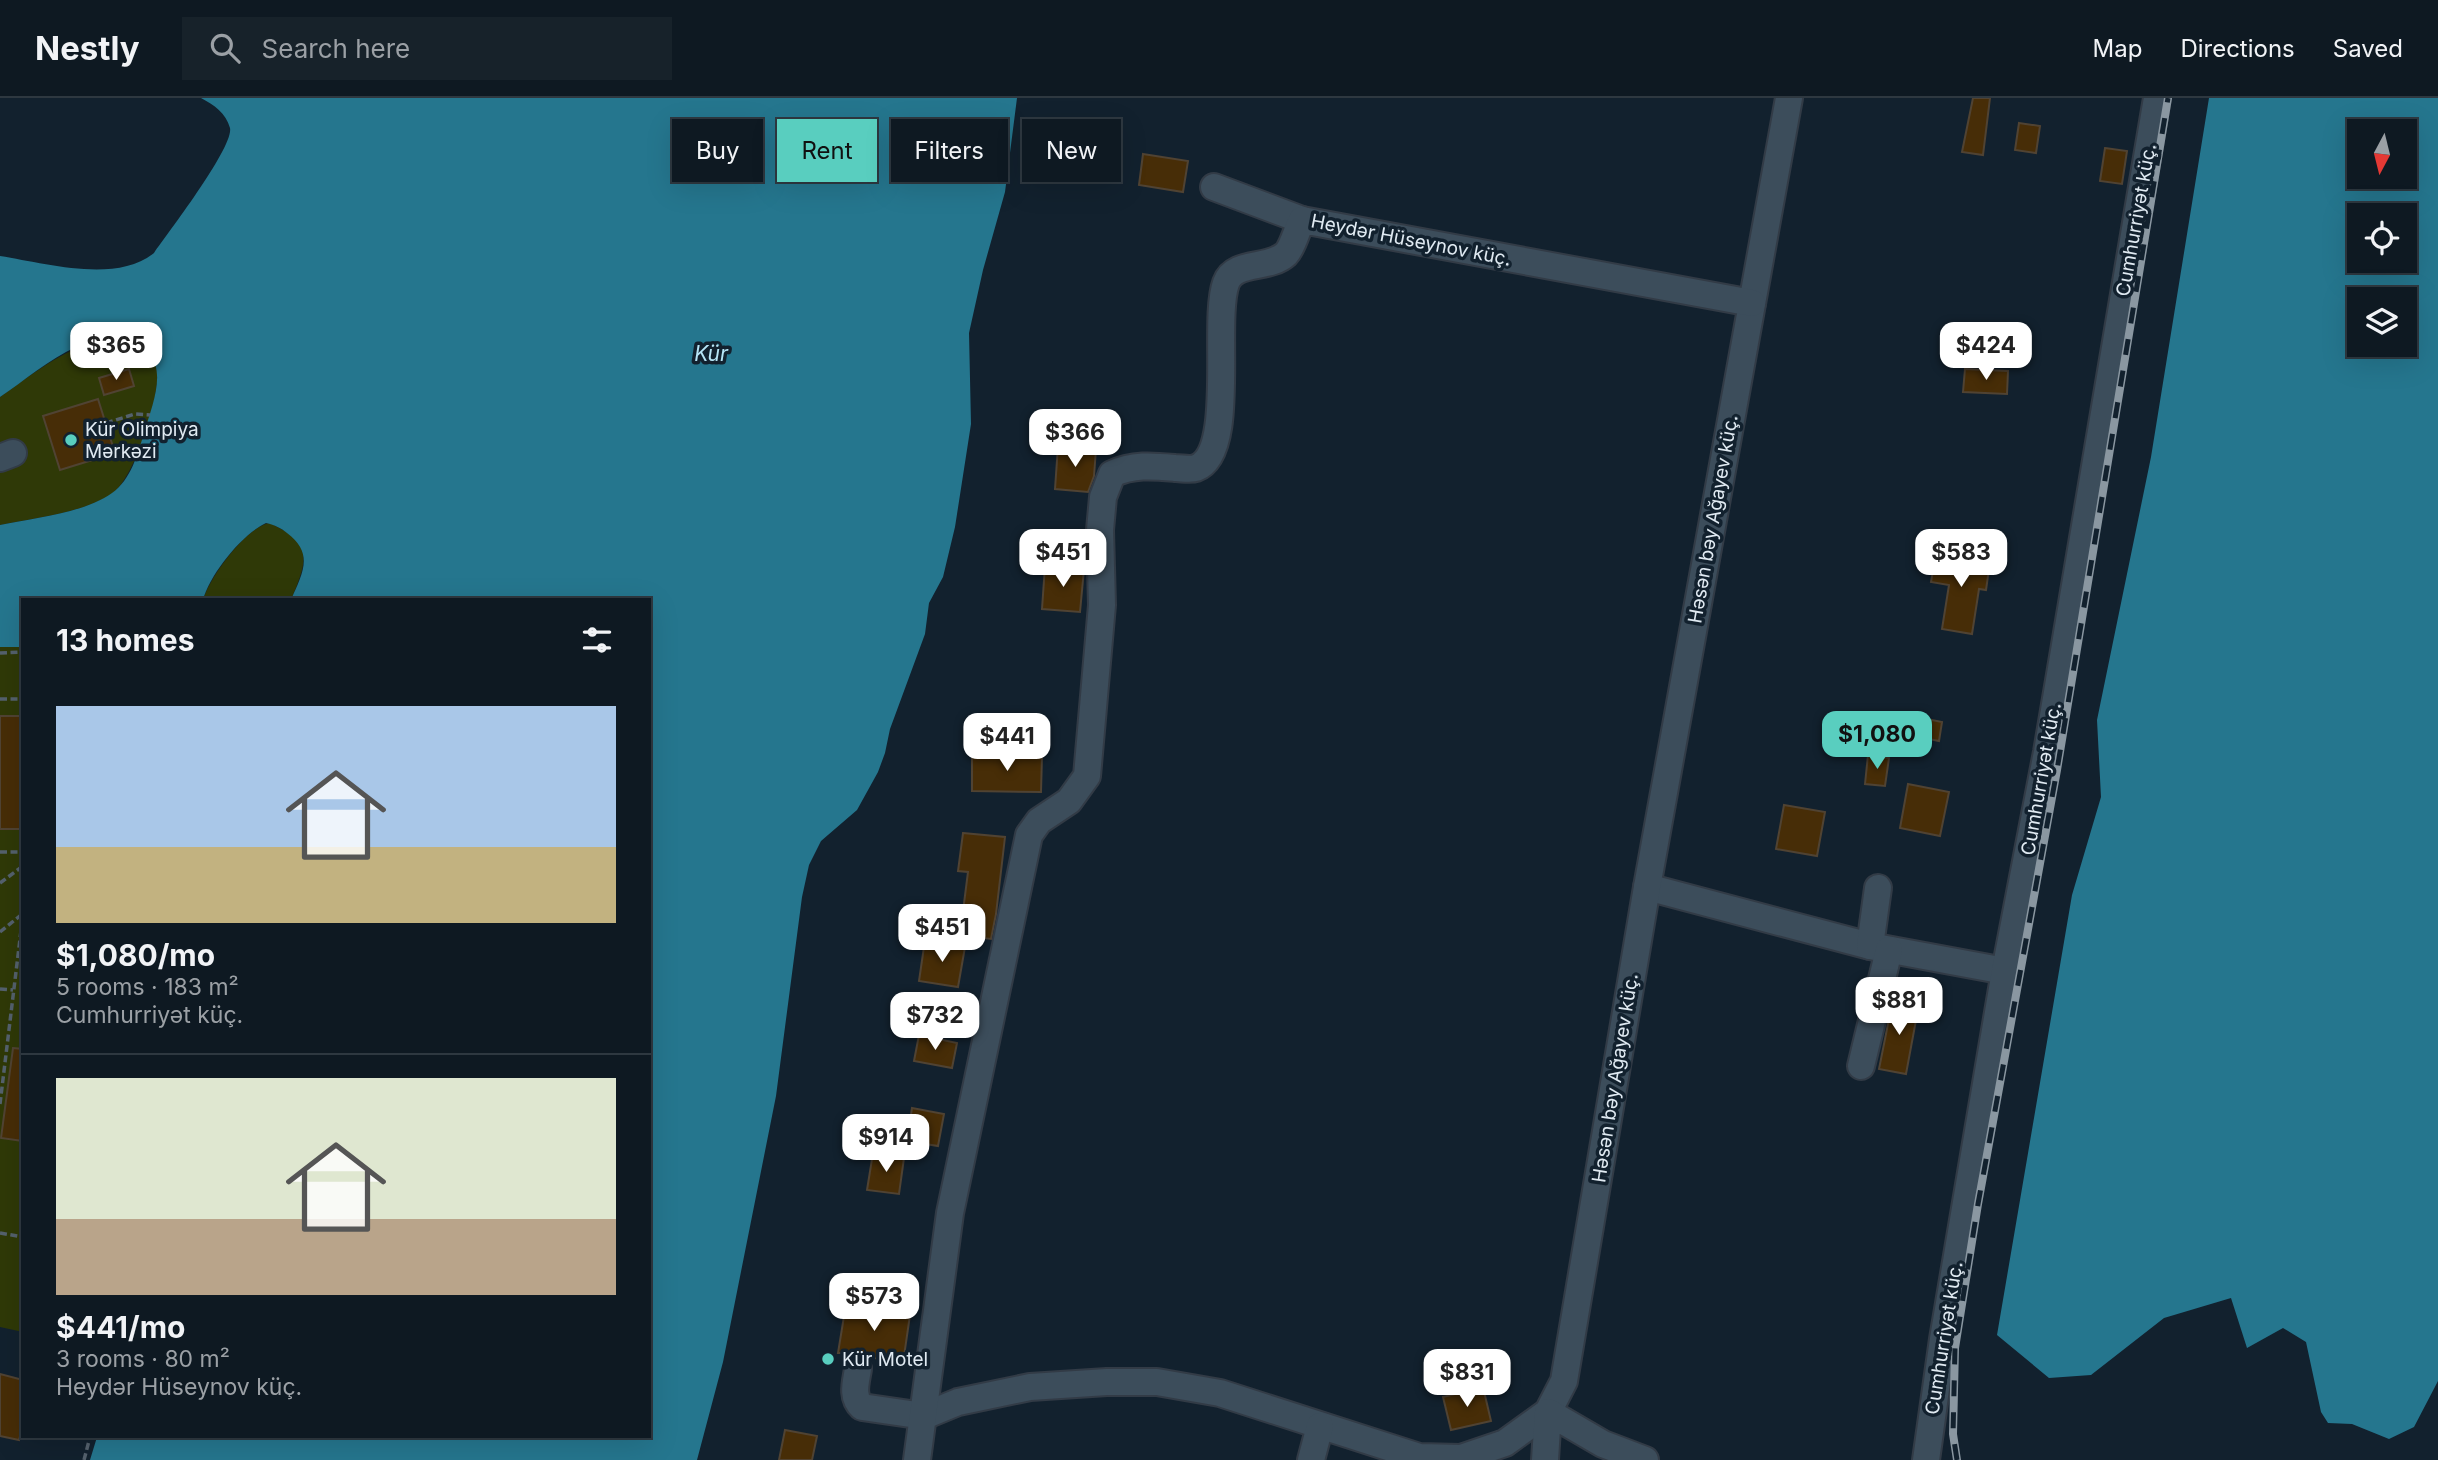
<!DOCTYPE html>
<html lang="en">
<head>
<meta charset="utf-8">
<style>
	body { margin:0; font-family:Inter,sans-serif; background:#17222a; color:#f1f3f6; height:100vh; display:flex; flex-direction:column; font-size:26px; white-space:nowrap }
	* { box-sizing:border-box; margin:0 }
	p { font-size:23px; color:#9ba0a5 }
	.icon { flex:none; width:38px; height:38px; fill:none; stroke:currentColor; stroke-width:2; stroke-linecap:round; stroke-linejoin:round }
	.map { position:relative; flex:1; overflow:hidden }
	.sheet { position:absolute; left:21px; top:500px; width:630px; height:840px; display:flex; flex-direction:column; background:#0e1922; border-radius:0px; box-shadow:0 7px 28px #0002,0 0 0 2px #2e3840 }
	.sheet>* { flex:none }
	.hud { position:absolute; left:672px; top:21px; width:665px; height:63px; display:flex; gap:14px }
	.needle { width:46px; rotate:187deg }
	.tools { position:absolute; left:2347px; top:21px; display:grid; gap:14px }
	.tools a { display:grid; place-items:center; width:70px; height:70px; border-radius:0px; background:#0e1922; box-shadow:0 7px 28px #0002,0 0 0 2px #2e3840; font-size:35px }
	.price { position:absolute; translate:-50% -60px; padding:0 16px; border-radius:14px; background:#fff; color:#222; font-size:23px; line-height:46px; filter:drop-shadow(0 2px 4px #0008) }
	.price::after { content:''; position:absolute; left:50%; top:42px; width:21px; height:16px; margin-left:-10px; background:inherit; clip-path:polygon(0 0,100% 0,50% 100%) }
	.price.on { background:#59cebf; color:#111 }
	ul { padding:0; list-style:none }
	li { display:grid; align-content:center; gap:14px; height:371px; padding:0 35px }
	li+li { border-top:2px solid #2e3840 }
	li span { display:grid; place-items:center; height:217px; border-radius:0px; color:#555 }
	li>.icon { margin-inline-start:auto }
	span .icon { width:126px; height:126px; fill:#fffc; stroke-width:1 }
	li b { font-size:30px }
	h2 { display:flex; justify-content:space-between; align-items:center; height:84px; padding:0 35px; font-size:30px }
	.tag { padding:0 24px; border-radius:0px; background:#0e1922; box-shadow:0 7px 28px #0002,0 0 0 2px #2e3840; font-size:24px; line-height:63px }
	.tag.on { background:#59cebf; color:#111 }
	header { display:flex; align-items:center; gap:42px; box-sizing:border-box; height:98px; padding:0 35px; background:#0e1922; border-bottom:2px solid #2e3840 }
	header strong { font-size:33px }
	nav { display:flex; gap:38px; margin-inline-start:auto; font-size:24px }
	.search { width:490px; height:63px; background:#17222a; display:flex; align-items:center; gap:18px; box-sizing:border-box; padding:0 24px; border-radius:0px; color:#9ba0a5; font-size:26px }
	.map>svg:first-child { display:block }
	.green { fill:#2f3907 }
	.water { fill:#25768e; fill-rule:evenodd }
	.building { fill:#472d07; stroke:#504333; stroke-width:2 }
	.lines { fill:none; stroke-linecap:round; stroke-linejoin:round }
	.minor-casing { stroke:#323b46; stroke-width:30 }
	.path { stroke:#54616d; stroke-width:3.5; stroke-dasharray:7 3.5; stroke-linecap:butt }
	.minor { stroke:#3c4d5b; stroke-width:26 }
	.rail-casing { stroke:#8a97a1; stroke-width:8 }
	.rail { stroke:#12212e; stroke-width:5; stroke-dasharray:16; stroke-linecap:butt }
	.poi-dot { fill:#59cebf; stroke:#12212e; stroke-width:2.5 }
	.labels { text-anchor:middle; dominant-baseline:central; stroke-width:7; stroke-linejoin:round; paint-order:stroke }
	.street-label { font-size:19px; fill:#e0eaf2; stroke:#12212e }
	.poi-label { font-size:19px; fill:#e0eaf2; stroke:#12212e; text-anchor:start }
	.water-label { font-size:21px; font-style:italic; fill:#b6e5f6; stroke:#12212e }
</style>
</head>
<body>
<header>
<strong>Nestly</strong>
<div class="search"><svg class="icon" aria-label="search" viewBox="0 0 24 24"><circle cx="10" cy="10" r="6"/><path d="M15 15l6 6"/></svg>Search here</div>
<nav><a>Map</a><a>Directions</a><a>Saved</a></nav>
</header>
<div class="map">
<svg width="2438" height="1362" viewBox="0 0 2438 1362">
	<rect width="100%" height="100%" fill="#12212e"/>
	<!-- green -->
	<g class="green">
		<path d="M101 243C116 244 136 243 147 254 152 258 156 265 157 272 161 297 134 380 113 395 84 415 34 420 0 427V299C32 277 62 251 101 243Z"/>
		<path d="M269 425C315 445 307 463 291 502H203C210 479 245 430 269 425Z"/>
		<polygon points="0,549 23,549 23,1234 0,1229"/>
	</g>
	<!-- water -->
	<g class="water">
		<path d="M201 0H1017L1005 94 983 172 969 235 971 326 955 429 943 479 929 505 925 536 890 631 885 655 878 674 857 712 821 743 809 767 802 799 776 998 723 1264 697 1362H90L97 1339H649V502H291C302 476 315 456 287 435 281 430 275 427 266 425 242 436 210 476 203 502H23V549H0V427C34 420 84 415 112 395 131 382 138 355 144 335 154 301 176 252 123 245 107 242 91 243 76 249 49 261 24 283 0 299V158C45 165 116 186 154 155 168 135 234 49 230 30 226 15 214 7 201 0Z"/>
		<path d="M2209 0H2438V1283L2414 1329 2389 1341 2352 1326 2328 1325 2321 1314 2306 1244 2283 1230 2247 1250 2231 1200 2164 1220 2091 1277 2049 1280 1997 1237 2072 797 2101 699 2097 622 2151 359ZM2404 33V79H2359V33ZM2404 117V163H2359V117ZM2359 201H2404V247H2359Z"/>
	</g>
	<!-- building -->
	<g class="building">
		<polygon points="1973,0 1990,0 1983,57 1962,54"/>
		<polygon points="2019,25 2040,28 2036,55 2015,52"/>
		<polygon points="2105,50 2127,53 2122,86 2100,83"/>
		<polygon points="1143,56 1188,63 1183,94 1139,87"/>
		<polygon points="129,271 134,288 104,297 99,280"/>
		<polygon points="1965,271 2008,273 2007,296 1963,294"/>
		<polygon points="98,301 115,355 60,372 43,318"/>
		<polygon points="1058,348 1096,351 1094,378 1088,394 1055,391"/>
		<polygon points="1936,456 1990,464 1986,492 1979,491 1972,536 1942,531 1949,487 1931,484"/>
		<polygon points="1045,468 1084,471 1080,514 1042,511"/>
		<rect x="0" y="618" width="23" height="113"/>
		<polygon points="1917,619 1942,624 1939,643 1914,638"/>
		<polygon points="972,656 1042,658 1041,694 972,693"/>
		<polygon points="1868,657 1889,660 1885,688 1865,686"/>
		<polygon points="1908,686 1949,694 1940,738 1900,730"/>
		<polygon points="1784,707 1825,714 1817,758 1776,751"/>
		<polygon points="963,735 1005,739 996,816 991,841 960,837 968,774 958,773"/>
		<polygon points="925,842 965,849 958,889 919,883"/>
		<polygon points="1893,901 1919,906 1906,976 1879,971"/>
		<polygon points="919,937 957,945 952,970 914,963"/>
		<polygon points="13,950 23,951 23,1043 1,1040"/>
		<polygon points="912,1010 944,1016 938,1048 907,1043"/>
		<polygon points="873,1055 904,1060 899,1096 867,1092"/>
		<polygon points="846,1206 910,1217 903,1265 869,1259 860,1255 838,1255"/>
		<polygon points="0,1276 23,1282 23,1327 19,1342 0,1338"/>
		<polygon points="1483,1289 1491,1323 1451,1332 1443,1299"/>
		<polygon points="785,1332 817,1338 812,1362 779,1362"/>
	</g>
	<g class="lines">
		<defs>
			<g id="minor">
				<polyline points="1214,89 1302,122"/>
				<polyline points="0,360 13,355"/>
				<polyline points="1647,789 1870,848 2005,873"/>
				<polyline points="1870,848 1878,790"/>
				<polyline points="1861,968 1889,852"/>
				<path d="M858 1271C856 1284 851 1299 862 1309L924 1318"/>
				<polyline points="924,1318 958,1304 1030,1289 1107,1284 1157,1284 1220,1295 1419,1359 1461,1360 1505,1345 1548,1314 1564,1283 1647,789 1789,0"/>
				<path d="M917 1362 950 1115 1029 737 1039 723 1069 703 1087 678 1102 507 1100 432 1103 399 1112 376C1133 366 1153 368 1175 370 1182 370 1190 372 1196 370 1237 355 1212 224 1226 185 1234 162 1269 172 1286 156 1293 149 1297 131 1302 122L1752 205"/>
				<polyline points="1311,1362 1320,1328"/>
				<polyline points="1545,1362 1548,1314 1603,1346 1645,1362"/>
				<polyline points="1926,1362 1943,1241 2005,873 2047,654 2157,0"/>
			</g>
		</defs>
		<!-- minor casing -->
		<use href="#minor" class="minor-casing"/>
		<!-- path -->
		<g class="path">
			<polyline points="106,325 135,316 150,317"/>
			<polyline points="0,555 23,554"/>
			<polyline points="0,601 23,601"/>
			<polyline points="0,754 23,754"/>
			<polyline points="0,785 23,768"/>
			<polyline points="0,834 21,817"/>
			<polyline points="0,891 13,892"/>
			<polyline points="0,1006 23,816"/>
			<polyline points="0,1135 23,1139"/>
			<polyline points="84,1362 90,1339"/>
		</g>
		<!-- minor -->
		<use href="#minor" class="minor"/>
		<defs>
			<polyline id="rail" points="1957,1362 1953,1336 1955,1250 1978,1106 2057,672 2168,0"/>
		</defs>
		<!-- rail casing -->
		<use href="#rail" class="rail-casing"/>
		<!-- rail -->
		<use href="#rail" class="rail"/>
	</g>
	<!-- markers -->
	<g class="poi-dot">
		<circle cx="71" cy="342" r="7"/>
		<circle cx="828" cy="1261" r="7"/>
	</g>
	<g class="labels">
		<!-- street labels -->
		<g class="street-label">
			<text transform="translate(2136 122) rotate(-80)">Cumhurriyət küç.</text>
			<text transform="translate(1411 142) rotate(11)">Heydər Hüseynov küç.</text>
			<text transform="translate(1713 421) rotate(-80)">Həsən bəy Ağayev küç.</text>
			<text transform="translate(2041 681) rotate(-80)">Cumhurriyət küç.</text>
			<text transform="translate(1615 980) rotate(-81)">Həsən bəy Ağayev küç.</text>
			<text transform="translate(1944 1240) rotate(-81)">Cumhurriyət küç.</text>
		</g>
		<!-- poi labels -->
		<g class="poi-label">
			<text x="85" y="331">Kür Olimpiya<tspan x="85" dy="22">Mərkəzi</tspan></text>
			<text x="842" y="1261">Kür Motel</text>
		</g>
		<!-- water labels -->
		<g class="water-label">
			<text x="711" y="255">Kür</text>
		</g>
	</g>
</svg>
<div class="tools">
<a><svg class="needle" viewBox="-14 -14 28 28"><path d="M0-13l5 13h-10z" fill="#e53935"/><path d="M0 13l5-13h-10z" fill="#9ba0a5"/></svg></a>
<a><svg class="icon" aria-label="locate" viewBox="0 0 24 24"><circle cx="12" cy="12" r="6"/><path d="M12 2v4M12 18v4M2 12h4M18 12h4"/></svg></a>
<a><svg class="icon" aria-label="layers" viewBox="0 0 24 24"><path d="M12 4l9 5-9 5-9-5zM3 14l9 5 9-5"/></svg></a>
</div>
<b class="price" style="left:116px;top:284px">$365</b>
<b class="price" style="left:1986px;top:284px">$424</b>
<b class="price" style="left:1075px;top:371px">$366</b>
<b class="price" style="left:1063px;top:491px">$451</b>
<b class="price" style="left:1961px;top:491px">$583</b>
<b class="price on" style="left:1877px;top:673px">$1,080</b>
<b class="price" style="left:1007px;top:675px">$441</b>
<b class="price" style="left:942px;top:866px">$451</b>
<b class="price" style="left:1899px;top:939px">$881</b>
<b class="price" style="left:935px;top:954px">$732</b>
<b class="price" style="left:886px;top:1076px">$914</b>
<b class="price" style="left:874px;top:1235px">$573</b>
<b class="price" style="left:1467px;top:1311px">$831</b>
<div class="hud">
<a class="tag">Buy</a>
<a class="tag on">Rent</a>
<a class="tag">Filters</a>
<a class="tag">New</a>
</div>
<section class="sheet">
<h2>13 homes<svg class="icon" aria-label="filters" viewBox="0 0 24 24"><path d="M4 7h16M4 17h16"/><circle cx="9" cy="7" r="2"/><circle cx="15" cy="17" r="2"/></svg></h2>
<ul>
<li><span style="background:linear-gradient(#a9c7e8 65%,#c2b280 0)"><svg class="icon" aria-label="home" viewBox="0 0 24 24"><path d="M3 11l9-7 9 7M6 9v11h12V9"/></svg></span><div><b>$1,080/mo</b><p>5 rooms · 183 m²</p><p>Cumhurriyət küç.</p></div></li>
<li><span style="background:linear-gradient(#dfe7d0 65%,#b9a48a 0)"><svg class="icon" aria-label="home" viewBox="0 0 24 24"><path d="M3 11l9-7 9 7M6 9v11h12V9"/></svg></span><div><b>$441/mo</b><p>3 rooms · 80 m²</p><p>Heydər Hüseynov küç.</p></div></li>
</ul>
</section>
</div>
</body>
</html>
